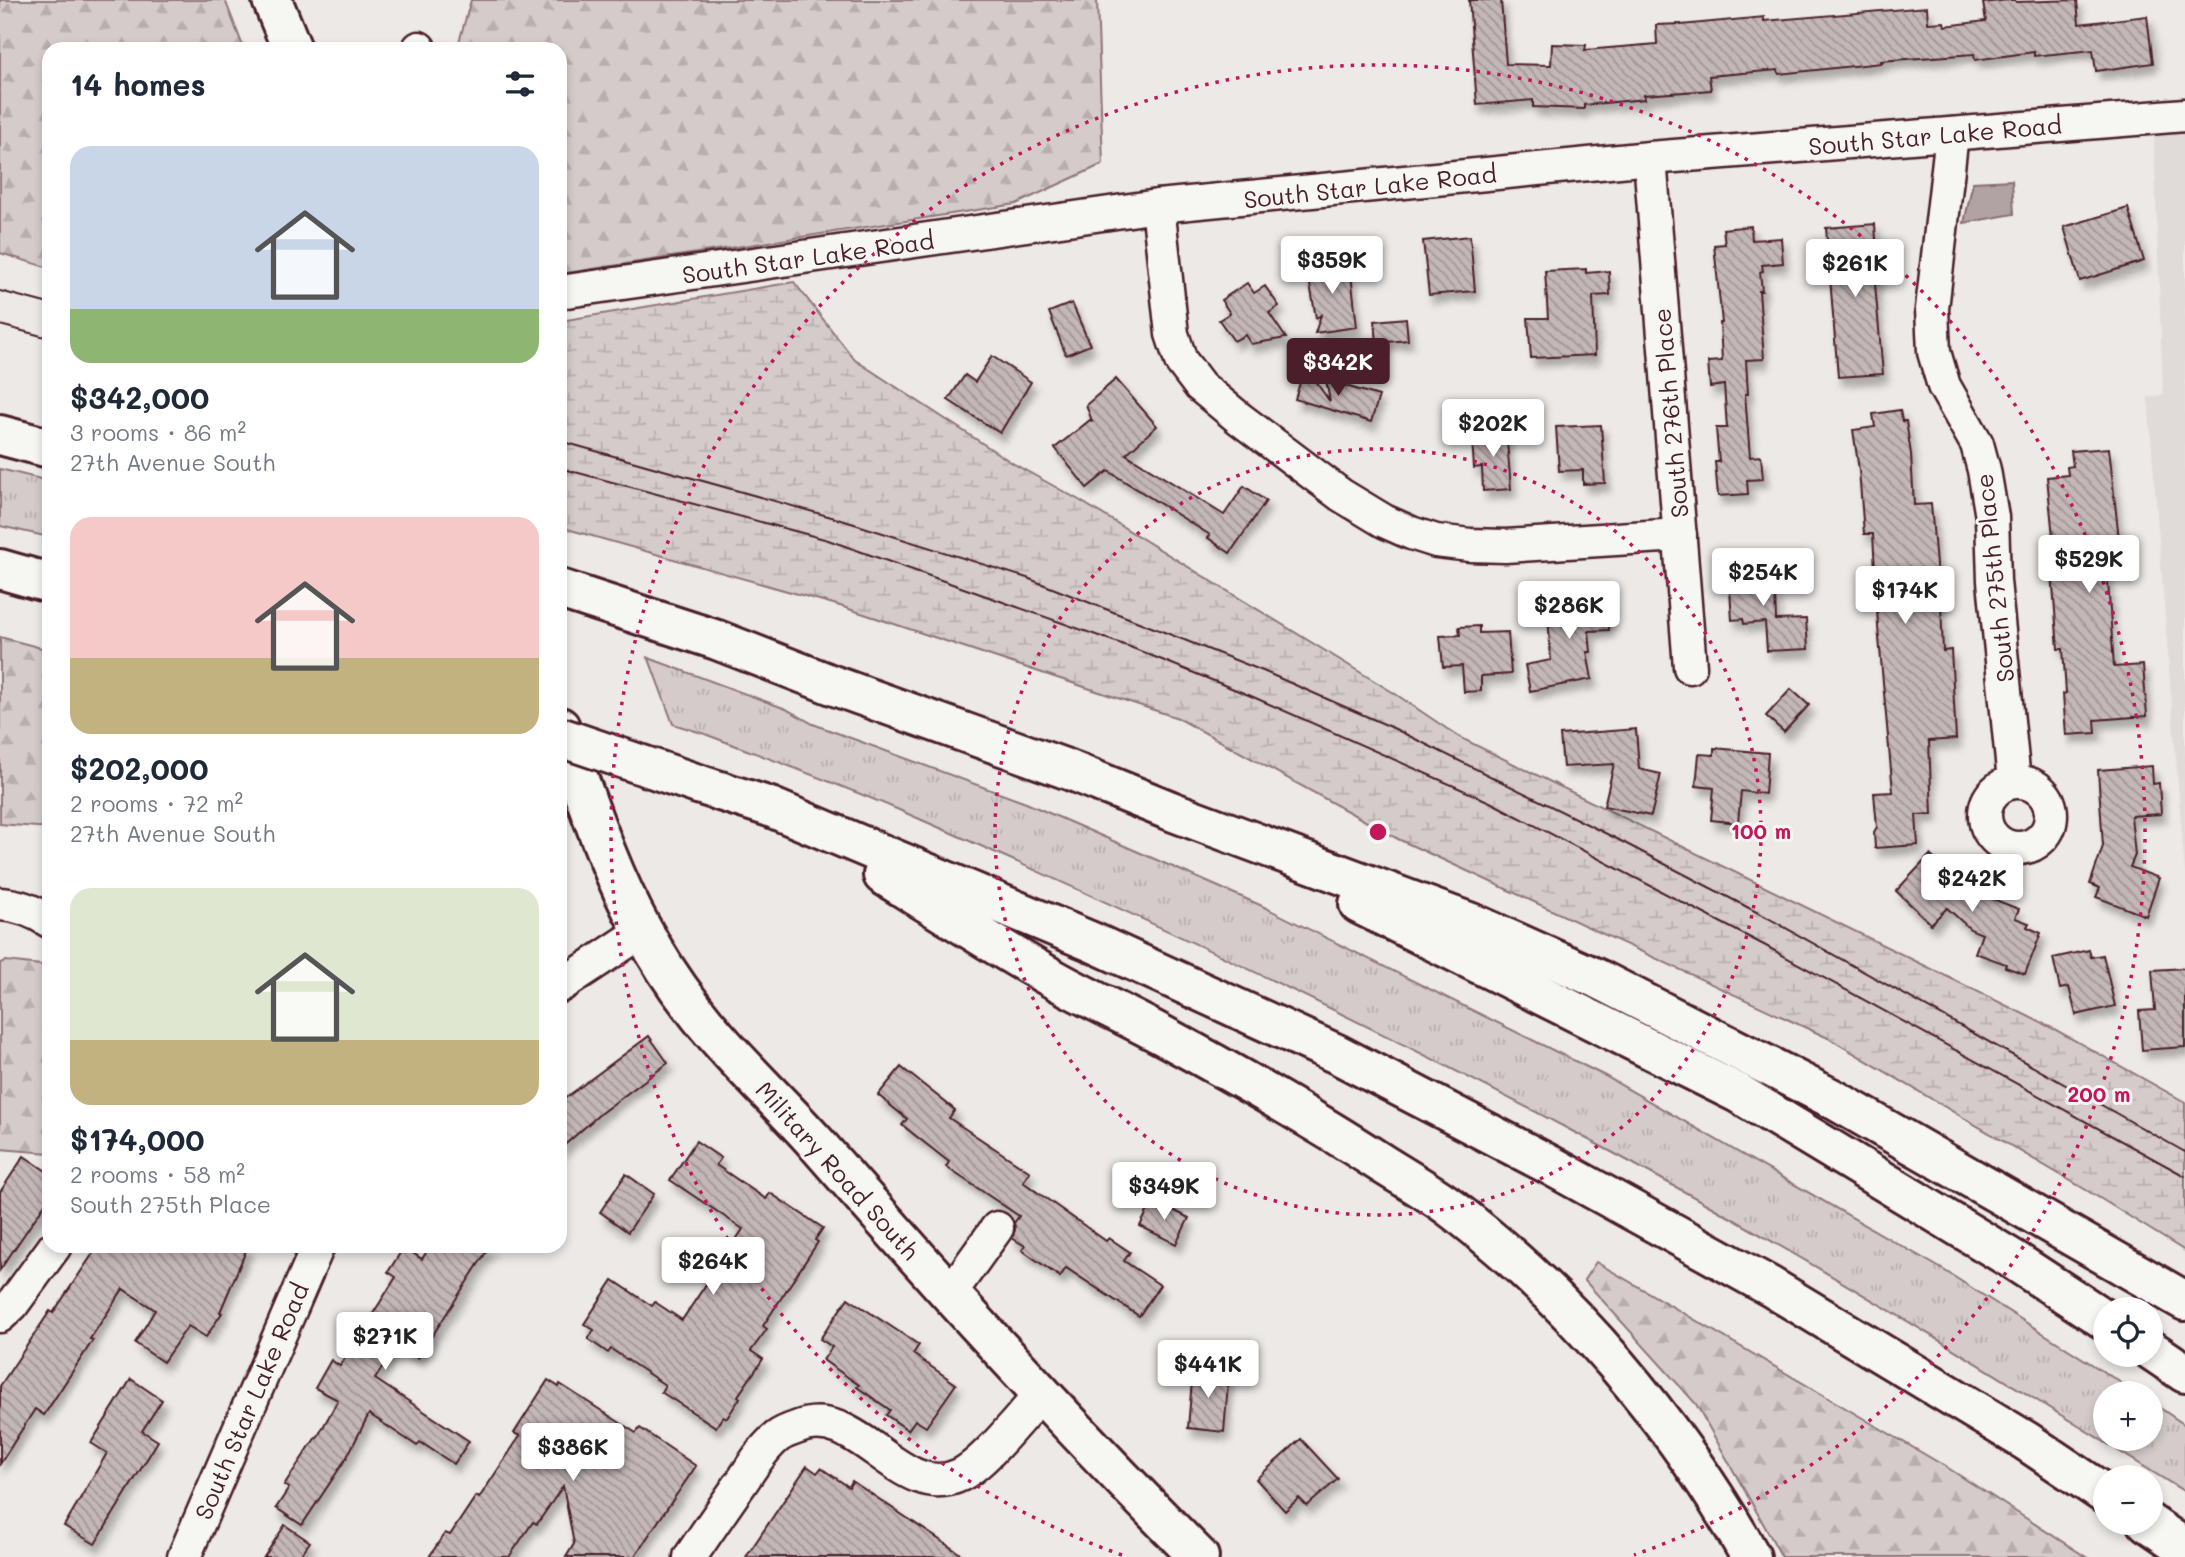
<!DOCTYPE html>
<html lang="en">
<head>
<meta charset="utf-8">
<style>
	body { margin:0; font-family:Mali,sans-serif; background:#f6f6f7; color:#1f2937; height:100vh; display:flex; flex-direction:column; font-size:26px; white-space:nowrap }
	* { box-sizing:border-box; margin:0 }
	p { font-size:23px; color:#747a83 }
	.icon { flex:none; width:38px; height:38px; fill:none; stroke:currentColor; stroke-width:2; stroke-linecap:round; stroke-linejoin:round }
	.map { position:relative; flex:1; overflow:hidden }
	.sheet { position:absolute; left:42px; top:42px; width:525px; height:1211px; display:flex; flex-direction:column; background:#fff; border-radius:21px; box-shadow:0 4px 10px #0003 }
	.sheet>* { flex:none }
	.tools { position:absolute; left:2093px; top:1297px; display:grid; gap:14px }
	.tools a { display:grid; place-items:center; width:70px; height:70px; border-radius:50%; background:#fff; box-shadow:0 4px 10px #0003; font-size:35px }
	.price { position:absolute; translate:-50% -60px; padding:0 16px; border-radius:7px; background:#fff; color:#222; font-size:23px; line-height:46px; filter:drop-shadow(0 2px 4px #0008) }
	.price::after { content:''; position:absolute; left:50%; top:42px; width:21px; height:16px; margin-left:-10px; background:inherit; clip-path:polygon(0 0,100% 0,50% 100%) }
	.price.on { background:#4a1f2b; color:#fff }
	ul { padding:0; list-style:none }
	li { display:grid; align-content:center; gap:14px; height:371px; padding:0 28px }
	li span { display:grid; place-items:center; height:217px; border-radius:21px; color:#555 }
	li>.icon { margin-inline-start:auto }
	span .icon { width:126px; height:126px; fill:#fffc; stroke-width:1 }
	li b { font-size:30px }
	h2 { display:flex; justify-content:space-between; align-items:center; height:84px; padding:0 28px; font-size:30px }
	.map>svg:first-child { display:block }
	.built { fill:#e0dad8 }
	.grass { fill:url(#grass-tufts); stroke:#8f757a; stroke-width:2 }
	.forest { fill:url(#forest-firs); stroke:#8f757a; stroke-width:2 }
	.wetland { fill:url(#wetland-marsh); stroke:#8f757a; stroke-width:2 }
	.water { fill:#b1a2a3; stroke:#886e73; stroke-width:2 }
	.building { fill:url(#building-back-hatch); stroke:#4a1f2b; stroke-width:2; filter:url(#shadow) }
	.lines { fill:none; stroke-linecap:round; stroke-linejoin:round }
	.minor-casing { stroke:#4a1f2b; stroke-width:37 }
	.major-casing { stroke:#4a1f2b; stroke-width:44 }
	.highway-casing { stroke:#4a1f2b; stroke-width:44 }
	.minor { stroke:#f6f6f2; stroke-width:32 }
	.major { stroke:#f6f6f2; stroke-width:38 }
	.highway { stroke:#f6f6f2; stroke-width:38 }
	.tram { stroke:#4a1f2b; stroke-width:2 }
	.highway-bridge-casing { stroke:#4a1f2b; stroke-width:44; stroke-linecap:butt }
	.highway-bridge { stroke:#f6f6f2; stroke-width:38 }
	.ring { fill:none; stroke:#c2185b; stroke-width:3.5; stroke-dasharray:3.5 7 }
	.labels { text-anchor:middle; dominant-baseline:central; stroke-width:6; stroke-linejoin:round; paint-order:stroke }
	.street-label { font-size:24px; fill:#4a1f2b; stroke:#f6f6f2 }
	.centre { fill:#c2185b; stroke:#f6f6f2; stroke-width:3.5 }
	.ring-label { font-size:21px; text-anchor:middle; font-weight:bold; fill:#c2185b; stroke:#f6f6f2; stroke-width:6; stroke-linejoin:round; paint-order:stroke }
</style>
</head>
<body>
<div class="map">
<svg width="2185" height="1557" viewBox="0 0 2185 1557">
	<defs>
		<pattern id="grass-tufts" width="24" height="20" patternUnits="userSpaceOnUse" patternTransform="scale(1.75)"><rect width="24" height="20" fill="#d4cbca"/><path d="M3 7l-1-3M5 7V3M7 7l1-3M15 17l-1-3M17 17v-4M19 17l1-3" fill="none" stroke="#b8aeae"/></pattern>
		<pattern id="forest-firs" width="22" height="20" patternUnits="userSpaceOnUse" patternTransform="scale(1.75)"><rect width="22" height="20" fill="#d4cbca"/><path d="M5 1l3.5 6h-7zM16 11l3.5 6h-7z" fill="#b8aeae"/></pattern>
		<pattern id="wetland-marsh" width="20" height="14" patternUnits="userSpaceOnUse" patternTransform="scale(1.75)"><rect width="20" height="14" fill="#d4cbca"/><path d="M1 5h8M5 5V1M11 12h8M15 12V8" fill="none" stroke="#b8aeae"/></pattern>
		<pattern id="building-back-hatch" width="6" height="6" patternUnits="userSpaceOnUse" patternTransform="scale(1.75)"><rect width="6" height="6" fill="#c4b7b7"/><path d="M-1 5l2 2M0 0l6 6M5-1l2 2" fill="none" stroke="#a19495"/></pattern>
		<filter id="shadow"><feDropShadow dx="4.5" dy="8" stdDeviation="3.5" flood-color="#0004"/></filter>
	</defs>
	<rect width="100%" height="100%" fill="#ece9e6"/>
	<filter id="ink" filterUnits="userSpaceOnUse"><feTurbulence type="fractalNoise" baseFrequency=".0143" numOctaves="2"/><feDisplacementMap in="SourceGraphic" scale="14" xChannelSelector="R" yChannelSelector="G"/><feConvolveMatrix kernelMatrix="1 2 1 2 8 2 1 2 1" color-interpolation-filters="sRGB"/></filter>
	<g filter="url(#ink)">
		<!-- built -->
		<polygon class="built" points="2185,115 2185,874 2148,398 2163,395 2154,142 2156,117"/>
		<!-- grass -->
		<g class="grass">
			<polygon points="0,469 49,481 49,537 0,526"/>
			<path d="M646 657 786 709 813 724 1026 803 1260 905 1605 1076 1942 1269 2137 1393H2105V1438H2151V1402L2185 1425V1492C1984 1367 1782 1241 1572 1131 1352 1015 1127 909 899 810 836 783 770 759 705 734L673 724 649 659Z"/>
		</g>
		<!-- forest -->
		<g class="forest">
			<polygon points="0,0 225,0 244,49 49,49 49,268 0,253"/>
			<polygon points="471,0 1097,0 1103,164 1016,204 560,274 560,49 457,49"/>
			<polygon points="0,637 49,650 49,828 0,824"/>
			<polygon points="6,961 49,966 49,1153 0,1149 0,963"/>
			<polygon points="1596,1262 1948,1468 2086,1557 1782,1557 1696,1404 1584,1280"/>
		</g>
		<!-- wetland -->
		<polygon class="wetland" points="794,282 855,360 1014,464 1079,500 1394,693 1459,737 2054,1029 2185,1102 2185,1251 2103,1200 1828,1038 1398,839 1178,718 837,605 560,527 560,321"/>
		<!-- water -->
		<polygon class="water" points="2012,180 2014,214 1964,223 1973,182"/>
		<!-- building -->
		<g class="building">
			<polygon points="1469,0 1501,0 1506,64 1551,65 1552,44 1586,45 1585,50 1657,44 1656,25 1681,24 1681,25 1764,17 1764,21 1927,7 1928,23 1944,22 1945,26 1986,21 1983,3 2008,0 2015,0 2016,2 2077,0 2079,24 2147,16 2153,63 2096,71 2093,50 2034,56 2034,52 1975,60 1974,54 1881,61 1882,63 1779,74 1778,70 1709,76 1711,90 1644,95 1645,99 1584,105 1584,109 1533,107 1533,100 1477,105"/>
			<polygon points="2128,208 2144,261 2080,281 2064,227"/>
			<polygon points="1875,224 1879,284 1875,284 1883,374 1838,377 1826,228"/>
			<polygon points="1751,226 1752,240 1781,238 1783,263 1762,265 1763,271 1760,272 1762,291 1759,291 1764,359 1746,360 1748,394 1745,394 1750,457 1761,456 1763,479 1747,480 1748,494 1718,496 1715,462 1719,462 1716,428 1727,428 1724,385 1710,387 1708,362 1722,361 1720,323 1722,323 1714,245 1725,244 1723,229"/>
			<polygon points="1470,236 1475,291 1429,295 1423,241"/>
			<polygon points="1337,257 1340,276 1351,274 1357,327 1315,333 1321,315 1316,318 1306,262"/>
			<polygon points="1586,269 1586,273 1609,271 1610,295 1593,296 1595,355 1531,358 1528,318 1548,318 1545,271"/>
			<polygon points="1247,283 1254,293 1265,286 1279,306 1269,313 1286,338 1251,344 1245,335 1234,341 1219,320 1230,313 1221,300"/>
			<polygon points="1072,303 1090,345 1066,355 1049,312"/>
			<polygon points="1406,318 1408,340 1377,343 1375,321"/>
			<polygon points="992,356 1031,382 1000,433 948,400 965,375 975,382"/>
			<polygon points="1305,366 1330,402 1326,380 1379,396 1371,422 1295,399"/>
			<polygon points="1116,379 1157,426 1126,454 1224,515 1244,486 1266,501 1230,553 1208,538 1210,535 1108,471 1087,488 1055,448 1090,420 1092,421 1086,405"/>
			<polygon points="1900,410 1902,421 1906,421 1911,454 1914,505 1931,504 1937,577 1943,576 1944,605 1941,606 1943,651 1951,650 1956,739 1929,741 1932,814 1916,815 1918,845 1875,848 1874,832 1877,827 1874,793 1893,792 1878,627 1873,534 1864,534 1859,470 1853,430 1875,427 1873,414"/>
			<polygon points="1601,425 1605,483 1583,484 1583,470 1559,471 1556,427"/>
			<polygon points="1506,429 1511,489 1483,491 1482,467 1474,468 1472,439 1480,439 1479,430"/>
			<polygon points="2109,448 2122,567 2107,568 2114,667 2143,665 2147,716 2095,720 2096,733 2066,735 2063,694 2066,693 2063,649 2058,649 2050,548 2054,547 2047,477 2068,475 2067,467 2073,466 2071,451"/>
			<polygon points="1761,559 1763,594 1775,593 1776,620 1806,619 1808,649 1767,651 1765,622 1744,624 1743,619 1732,620 1728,561"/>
			<polygon points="1607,595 1609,630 1589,631 1591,652 1587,652 1592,679 1530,691 1525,665 1551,660 1547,599"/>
			<polygon points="1479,626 1479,633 1508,632 1511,674 1481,676 1481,691 1464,692 1462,666 1443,667 1440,636 1460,635 1459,627"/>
			<polygon points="1791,689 1809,705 1784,732 1766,716"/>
			<polygon points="1636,729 1639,769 1661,774 1651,816 1604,806 1614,764 1563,767 1560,735"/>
			<polygon points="1714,748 1768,753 1765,794 1741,791 1738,823 1711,820 1714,788 1696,786 1699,754 1714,755"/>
			<polygon points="2152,766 2153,784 2159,783 2161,814 2131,816 2135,855 2130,867 2159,878 2146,916 2096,897 2100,888 2090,884 2103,846 2098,770"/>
			<polygon points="1930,855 1945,869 1948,866 1977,893 2019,909 2015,918 2029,923 2027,927 2041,933 2025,974 2005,967 2006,964 1975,953 1982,934 1970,929 1947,908 1931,924 1896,891"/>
			<polygon points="2089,950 2091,957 2103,955 2115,1006 2076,1015 2069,987 2060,989 2053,958"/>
			<polygon points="2185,968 2185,1047 2142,1050 2139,1011 2155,1010 2152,970"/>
			<polygon points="649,1036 668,1063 601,1113 560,1149 560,1102"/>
			<polygon points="901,1067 955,1110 949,1118 1030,1172 1023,1182 1106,1241 1109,1238 1130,1252 1124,1261 1160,1285 1139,1316 1066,1268 1060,1277 1022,1250 1025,1246 1012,1238 1015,1230 1014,1223 1019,1216 946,1167 949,1162 902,1125 907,1119 878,1095"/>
			<polygon points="696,1141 721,1158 716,1165 766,1199 770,1193 823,1228 815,1240 818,1242 763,1326 767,1329 751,1351 763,1359 738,1396 740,1398 727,1418 723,1416 716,1427 661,1392 665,1385 611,1349 608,1353 588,1339 594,1330 584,1324 613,1280 652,1306 655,1302 682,1320 743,1229 670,1180"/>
			<polygon points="24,1156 49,1173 49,1198 0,1270 0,1192"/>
			<polygon points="626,1174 654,1194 628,1232 600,1212"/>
			<polygon points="1153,1200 1189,1218 1176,1244 1140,1226"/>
			<polygon points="98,1246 248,1246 220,1312 222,1313 206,1337 188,1326 163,1362 135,1343 155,1310 123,1289 90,1339 93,1340 44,1415 35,1409 0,1464 0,1386 50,1311 53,1313"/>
			<polygon points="430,1246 490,1246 418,1358 396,1346 375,1379 469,1441 454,1464 420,1442 417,1446 369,1414 347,1457 302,1525 276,1508 289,1488 284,1485 316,1437 317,1438 338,1400 315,1388 331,1360 340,1366 396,1277 388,1272 404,1247 422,1259"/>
			<polygon points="848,1298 919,1345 913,1354 956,1384 926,1427 915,1420 908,1430 886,1415 890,1410 857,1387 859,1385 823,1360 832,1347 820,1339"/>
			<polygon points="1193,1368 1229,1372 1224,1432 1188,1428"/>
			<polygon points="131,1379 162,1400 142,1431 158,1441 95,1544 64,1526 107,1453 91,1443"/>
			<polygon points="548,1380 559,1387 560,1384 636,1433 640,1428 696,1466 634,1557 566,1557 574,1544 563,1486 537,1524 533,1522 509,1557 429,1557 445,1533 450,1535 476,1496 479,1498 520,1436 514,1433"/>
			<polygon points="1301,1439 1338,1479 1307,1506 1299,1498 1285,1511 1256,1479"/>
			<polygon points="807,1466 817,1473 821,1468 849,1487 852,1481 965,1557 746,1557"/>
			<polygon points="285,1525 310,1542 299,1557 264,1557"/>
		</g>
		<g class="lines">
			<defs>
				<g id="minor">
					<polyline points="419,49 419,48"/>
					<polyline points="1952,134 1932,309 1934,352 1944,386 1977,444 1984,470 1992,517 1994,581 2014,781"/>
					<polyline points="1650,158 1690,667"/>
					<polyline points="1158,206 1172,334 1181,361 1200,386 1240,419 1341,495 1384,521 1411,533 1436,541 1470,545 1505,546 1680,535"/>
					<polyline points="560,292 1158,206 1650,158 2185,115"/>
					<circle cx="2018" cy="815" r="33"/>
					<path d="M0 904C18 905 34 911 49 921"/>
					<polyline points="560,986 643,931"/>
					<polyline points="949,1295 997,1228"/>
					<polyline points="0,1316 12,1305 55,1246"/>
					<polyline points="184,1557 318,1246"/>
					<path d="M690 1557C707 1532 724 1507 741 1483 752 1467 762 1449 777 1437 782 1433 790 1430 796 1428 858 1401 900 1504 960 1475 984 1464 1022 1415 1042 1393"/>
				</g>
				<g id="major">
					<polyline points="272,0 292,49"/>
					<path d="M560 727C585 795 607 866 642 929 656 955 673 982 691 1005 728 1055 775 1097 816 1143 940 1285 1066 1424 1199 1557"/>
				</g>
				<g id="highway">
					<polyline points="0,435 49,448"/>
					<polyline points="0,569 49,583"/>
					<polyline points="560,589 717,640 835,686 1072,771 1171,811 1477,925 1598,979 1835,1100 2185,1301"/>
					<polyline points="698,784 770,807 1092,942 1337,1054 1550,1165 1771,1287 2026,1441 2105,1494"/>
					<path d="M883 875C939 910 994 945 1052 978 1087 998 1126 1015 1162 1035 1236 1075 1310 1117 1381 1163 1403 1177 1426 1190 1447 1205 1571 1298 1675 1422 1751 1557"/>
					<polyline points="1359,904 1738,1093 2012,1259 2105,1320"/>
					<polyline points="2151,1350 2185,1373"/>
					<polyline points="2147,1522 2185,1548"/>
				</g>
			</defs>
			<!-- minor casing -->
			<use href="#minor" class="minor-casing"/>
			<!-- major casing -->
			<use href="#major" class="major-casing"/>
			<!-- highway casing -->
			<use href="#highway" class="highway-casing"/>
			<!-- minor -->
			<use href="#minor" class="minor"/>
			<!-- major -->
			<use href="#major" class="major"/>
			<!-- highway -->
			<use href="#highway" class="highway"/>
			<!-- tram -->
			<g class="tram">
				<polyline points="0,291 49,304"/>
				<polyline points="0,325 49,338"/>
				<polyline points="560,441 835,518 1027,578 1263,671 1391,727 1617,839 1768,918 2185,1152"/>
				<polyline points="560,468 828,540 1130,647 1251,696 1490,802 1764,945 2185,1176"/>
			</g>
			<defs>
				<polyline id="highway-bridge" points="560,737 698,784"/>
			</defs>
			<!-- highway-bridge casing -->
			<use href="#highway-bridge" class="highway-bridge-casing"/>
			<!-- highway-bridge -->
			<use href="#highway-bridge" class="highway-bridge"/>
		</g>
	</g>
	<!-- distance rings -->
	<g class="ring">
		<circle cx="1378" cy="832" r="383"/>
		<path d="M1122 1555A767 767 0 1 1 1634 1555"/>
	</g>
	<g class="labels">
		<!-- street labels -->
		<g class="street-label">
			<text transform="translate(1935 135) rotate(-5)">South Star Lake Road</text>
			<text transform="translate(1370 186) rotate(-6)">South Star Lake Road</text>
			<text transform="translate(808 257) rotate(-8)">South Star Lake Road</text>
			<text transform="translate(1670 413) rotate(-95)">South 276th Place</text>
			<text transform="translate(1994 578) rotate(-96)">South 275th Place</text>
			<text transform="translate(838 1170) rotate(48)">Military Road South</text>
			<text transform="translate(251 1401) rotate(-67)">South Star Lake Road</text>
		</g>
	</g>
	<circle cx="1378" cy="832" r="10" class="centre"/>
	<g class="ring-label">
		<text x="1761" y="839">100 m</text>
		<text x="2099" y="1102">200 m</text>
	</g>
</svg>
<div class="tools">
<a><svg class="icon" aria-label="locate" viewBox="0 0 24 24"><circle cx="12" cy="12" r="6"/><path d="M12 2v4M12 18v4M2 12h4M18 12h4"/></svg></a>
<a>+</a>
<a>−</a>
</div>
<b class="price" style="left:1332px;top:296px">$359K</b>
<b class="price" style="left:1855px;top:299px">$261K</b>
<b class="price on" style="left:1338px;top:398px">$342K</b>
<b class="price" style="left:1493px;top:459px">$202K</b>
<b class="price" style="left:2089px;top:595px">$529K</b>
<b class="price" style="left:1763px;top:608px">$254K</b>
<b class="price" style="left:1905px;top:626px">$174K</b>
<b class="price" style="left:1569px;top:641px">$286K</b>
<b class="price" style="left:1972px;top:914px">$242K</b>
<b class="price" style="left:1164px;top:1222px">$349K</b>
<b class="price" style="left:713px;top:1297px">$264K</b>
<b class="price" style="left:385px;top:1372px">$271K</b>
<b class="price" style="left:1208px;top:1400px">$441K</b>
<b class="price" style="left:573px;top:1483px">$386K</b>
<section class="sheet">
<h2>14 homes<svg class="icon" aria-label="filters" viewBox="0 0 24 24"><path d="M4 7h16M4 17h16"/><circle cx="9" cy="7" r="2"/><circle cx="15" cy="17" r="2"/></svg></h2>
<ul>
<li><span style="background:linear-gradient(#c9d6e8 75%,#8fb573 0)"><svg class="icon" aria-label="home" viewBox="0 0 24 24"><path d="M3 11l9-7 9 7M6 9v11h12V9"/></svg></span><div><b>$342,000</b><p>3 rooms · 86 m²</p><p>27th Avenue South</p></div></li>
<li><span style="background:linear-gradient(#f6c9c9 65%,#c2b280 0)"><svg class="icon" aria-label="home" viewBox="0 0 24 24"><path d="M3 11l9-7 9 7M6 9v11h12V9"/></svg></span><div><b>$202,000</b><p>2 rooms · 72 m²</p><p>27th Avenue South</p></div></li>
<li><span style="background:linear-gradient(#dfe7d0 70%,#c2b280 0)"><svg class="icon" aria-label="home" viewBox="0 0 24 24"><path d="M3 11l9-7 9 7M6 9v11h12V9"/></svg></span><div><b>$174,000</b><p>2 rooms · 58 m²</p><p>South 275th Place</p></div></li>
</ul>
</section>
</div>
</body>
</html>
